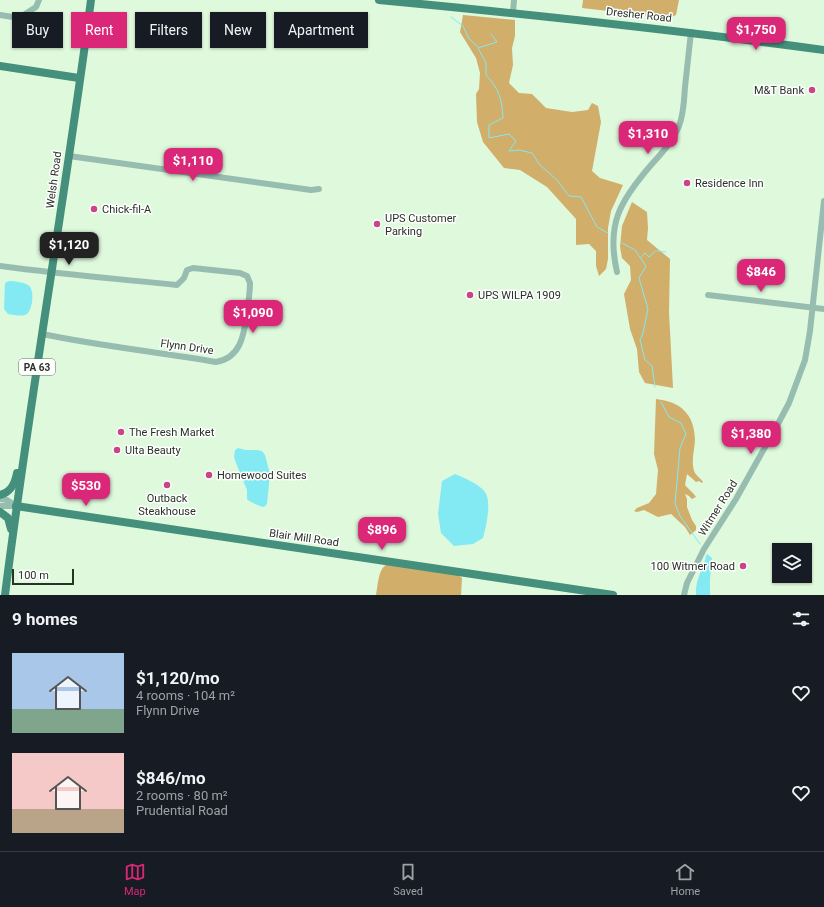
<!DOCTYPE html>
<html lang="en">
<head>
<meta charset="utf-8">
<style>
	body { margin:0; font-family:Roboto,sans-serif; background:#20242c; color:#f1f3f6; height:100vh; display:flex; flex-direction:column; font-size:15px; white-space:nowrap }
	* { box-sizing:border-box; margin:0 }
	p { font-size:13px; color:#9ea1a6 }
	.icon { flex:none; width:22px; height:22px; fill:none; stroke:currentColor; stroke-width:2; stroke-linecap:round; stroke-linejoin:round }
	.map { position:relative; height:595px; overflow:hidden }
	.details { display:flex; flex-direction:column; background:#171b24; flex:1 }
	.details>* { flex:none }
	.guide { position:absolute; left:12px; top:12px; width:400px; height:36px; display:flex; gap:8px }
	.buttons { position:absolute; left:772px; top:543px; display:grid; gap:8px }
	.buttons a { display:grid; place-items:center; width:40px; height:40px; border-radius:0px; background:#171b24; box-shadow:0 1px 3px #0004; font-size:20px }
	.scale { position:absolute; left:12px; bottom:10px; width:62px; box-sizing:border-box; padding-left:4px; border:2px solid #283227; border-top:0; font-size:11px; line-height:14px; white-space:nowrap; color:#283227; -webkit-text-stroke:3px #fefefe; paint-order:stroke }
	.price { position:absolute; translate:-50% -34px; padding:0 9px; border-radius:8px; background:#db2777; color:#fff; font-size:13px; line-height:26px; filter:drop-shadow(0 1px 2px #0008) }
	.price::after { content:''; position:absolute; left:50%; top:24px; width:12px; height:9px; margin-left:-6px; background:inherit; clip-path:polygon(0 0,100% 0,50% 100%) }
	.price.current { background:#222; color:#fff }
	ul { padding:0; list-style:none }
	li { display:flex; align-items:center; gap:12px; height:100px; padding:0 12px }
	li span { display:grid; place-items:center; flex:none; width:112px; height:80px; border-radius:0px; color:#555 }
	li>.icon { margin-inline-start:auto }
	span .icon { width:48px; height:48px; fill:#fffc; stroke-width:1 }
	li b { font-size:17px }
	h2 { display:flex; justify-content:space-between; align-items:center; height:48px; padding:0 12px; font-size:17px }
	.tag { padding:0 14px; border-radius:0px; background:#171b24; box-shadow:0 1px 3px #0004; font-size:14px; line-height:36px }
	.tag.current { background:#db2777; color:#fff }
	.menu { display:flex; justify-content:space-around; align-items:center; height:56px; border-top:1px solid #363941; background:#171b24; font-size:11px; color:#9ea1a6 }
	.menu a { display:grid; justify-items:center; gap:2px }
	.menu .current { color:#db2777 }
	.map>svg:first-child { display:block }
	.forest { fill:#d1ae69 }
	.water { fill:#83eaf4 }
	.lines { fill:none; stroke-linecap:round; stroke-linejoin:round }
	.stream { stroke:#83eaf4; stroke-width:1 }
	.minor { stroke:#97bdb1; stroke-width:6 }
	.major { stroke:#44907c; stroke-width:8 }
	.poi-dot { fill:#cb4586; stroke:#fefefe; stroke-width:1.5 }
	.labels { text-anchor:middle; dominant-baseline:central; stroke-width:3; stroke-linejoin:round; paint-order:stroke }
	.shield { fill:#fefefe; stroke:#686f68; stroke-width:1 }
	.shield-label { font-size:10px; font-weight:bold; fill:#283227 }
	.street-label { font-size:11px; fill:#283227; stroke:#fefefe }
	.poi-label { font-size:11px; fill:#283227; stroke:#fefefe; text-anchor:start }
</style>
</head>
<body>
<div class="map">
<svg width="824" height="595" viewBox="0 0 824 595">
	<rect width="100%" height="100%" fill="#dff9dd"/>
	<!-- forest -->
	<g class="forest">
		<polygon points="583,0 679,0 676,15 669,18 582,8"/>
		<polygon points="463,15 515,20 515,36 512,48 513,65 509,83 519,93 532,94 546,108 572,112 588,110 592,103 598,106 601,122 592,171 600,178 623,185 611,211 608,228 608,259 606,269 599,276 596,266 596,251 589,244 576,245 576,219 547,187 520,170 504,168 483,142 477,122 476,94 479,89 480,73 476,58 460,32"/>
		<polygon points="632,202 647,212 648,228 647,240 670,259 669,312 673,388 645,383 639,372 637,349 630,329 624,294 631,280 630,266 622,258 620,247 622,226"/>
		<path d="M656 399C680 402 694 413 695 439 695 449 690 462 695 473 697 476 701 479 703 482L702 483 699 481 696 482 687 474 685 485C689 490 693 492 696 497L692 499 689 496 685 494 687 499V507L692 520 696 526V530L690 535 685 527 671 514 658 517 644 510 637 512 634 511 637 508 649 503 656 494 658 470 654 454Z"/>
		<path d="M386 565H389L458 575 462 578 461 595H376C378 586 378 570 386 565Z"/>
	</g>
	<!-- water -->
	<g class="water">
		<path d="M9 281C14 281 23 282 28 285 35 289 33 309 27 314 22 317 14 315 8 314L4 309 5 283Z"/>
		<path d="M238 448 246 450H257L262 451 265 455 270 474 267 504 264 507C261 507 248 501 247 499V490L236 463 234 457 235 450Z"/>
		<path d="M455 474C464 478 478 483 485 492 492 502 486 527 483 538L473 544 454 546 441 533 438 514 442 481Z"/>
		<path d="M707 554 712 558 710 580V595H696C695 583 700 574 704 563 706 559 705 557 707 554Z"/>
	</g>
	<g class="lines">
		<!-- stream -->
		<g class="stream">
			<polyline points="451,17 463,26 469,39 478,47"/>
			<path d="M491 34 497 42 478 48 486 63V75C499 89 502 99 503 118L489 125V138L509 134 516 141 509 151 519 150 532 153 540 165 557 180 569 196 581 197 597 227 608 233"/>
			<polyline points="622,243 635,250 646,266 639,278 648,309 643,333 640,340 645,360 652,366 655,387"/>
			<path d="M641 257 645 253 649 257C659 248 653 251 666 252"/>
			<polyline points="661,402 669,417 681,423 686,434 680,448 675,504 680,516 700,544"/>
		</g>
		<!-- minor -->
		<g class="minor">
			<polyline points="513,12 514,0"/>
			<polyline points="0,15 19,18 36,7 39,0"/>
			<polyline points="69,156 311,190 319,189"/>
			<path d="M0 266C59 274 118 279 177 285L184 278 187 270 193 268 240 273 247 276 250 283C250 293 248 303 247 314 244 334 241 358 216 362 158 352 100 346 42 334"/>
			<path d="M617 272C606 224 620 201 651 165 662 153 673 141 679 126 684 113 684 100 685 87 687 68 689 50 691 32"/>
			<polyline points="708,295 824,309"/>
			<polyline points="0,499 7,500 16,506"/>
			<polyline points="0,506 16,506"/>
			<polyline points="684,595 687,583 704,549 736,499 779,422 789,403 805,360 810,331 824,201"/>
		</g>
		<!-- major -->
		<g class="major">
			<path d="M379 0C528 14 676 30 824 50"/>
			<polyline points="0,66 79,78"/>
			<path d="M0 495C11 492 15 484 17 473"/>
			<polyline points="16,506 613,595"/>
			<polyline points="0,512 8,518 11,529"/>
			<path d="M5 595C30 396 65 199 91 0"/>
		</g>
	</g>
	<!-- markers -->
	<g class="poi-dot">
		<circle cx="812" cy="90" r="4"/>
		<circle cx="687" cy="183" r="4"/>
		<circle cx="94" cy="209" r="4"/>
		<circle cx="377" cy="224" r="4"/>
		<circle cx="470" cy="295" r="4"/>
		<circle cx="121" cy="432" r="4"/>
		<circle cx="117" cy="450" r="4"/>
		<circle cx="209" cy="475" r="4"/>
		<circle cx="167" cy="485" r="4"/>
		<circle cx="743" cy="566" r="4"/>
	</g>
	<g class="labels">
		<!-- shield labels -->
		<rect class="shield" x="19" y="359" width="36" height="16" rx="3"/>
		<g class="shield-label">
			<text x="37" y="367">PA 63</text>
		</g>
		<!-- street labels -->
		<g class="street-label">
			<text transform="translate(639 15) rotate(6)">Dresher Road</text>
			<text transform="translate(54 180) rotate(-82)">Welsh Road</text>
			<text transform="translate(187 347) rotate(8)">Flynn Drive</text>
			<text transform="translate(718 508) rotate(-58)">Witmer Road</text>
			<text transform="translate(304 538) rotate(8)">Blair Mill Road</text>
		</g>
		<!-- poi labels -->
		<g class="poi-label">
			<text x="804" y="90" text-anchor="end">M&amp;T Bank</text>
			<text x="695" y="183">Residence Inn</text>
			<text x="102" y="209">Chick-fil-A</text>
			<text x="385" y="218">UPS Customer<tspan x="385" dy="13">Parking</tspan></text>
			<text x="478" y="295">UPS WILPA 1909</text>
			<text x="129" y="432">The Fresh Market</text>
			<text x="125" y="450">Ulta Beauty</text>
			<text x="217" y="475">Homewood Suites</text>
			<text x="167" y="498" text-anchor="middle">Outback<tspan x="167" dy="13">Steakhouse</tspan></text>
			<text x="735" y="566" text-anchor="end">100 Witmer Road</text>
		</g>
	</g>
</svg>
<div class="buttons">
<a><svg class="icon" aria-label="layers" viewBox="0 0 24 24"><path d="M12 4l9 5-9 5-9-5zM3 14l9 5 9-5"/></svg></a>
</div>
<div class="scale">100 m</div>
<b class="price" style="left:756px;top:51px">$1,750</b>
<b class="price" style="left:648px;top:155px">$1,310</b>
<b class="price" style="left:193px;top:182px">$1,110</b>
<b class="price current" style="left:69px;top:266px">$1,120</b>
<b class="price" style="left:761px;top:293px">$846</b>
<b class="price" style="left:253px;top:334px">$1,090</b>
<b class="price" style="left:751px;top:455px">$1,380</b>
<b class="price" style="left:86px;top:507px">$530</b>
<b class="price" style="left:382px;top:551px">$896</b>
<div class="guide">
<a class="tag">Buy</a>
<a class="tag current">Rent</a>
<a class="tag">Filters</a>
<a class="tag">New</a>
<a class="tag">Apartment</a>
</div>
</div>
<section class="details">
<h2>9 homes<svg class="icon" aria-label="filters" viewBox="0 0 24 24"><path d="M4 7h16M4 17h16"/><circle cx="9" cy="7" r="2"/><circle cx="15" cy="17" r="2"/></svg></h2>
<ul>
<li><span style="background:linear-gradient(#a9c7e8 70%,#7fa58c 0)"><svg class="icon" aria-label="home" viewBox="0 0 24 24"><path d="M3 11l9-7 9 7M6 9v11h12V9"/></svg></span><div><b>$1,120/mo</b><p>4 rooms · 104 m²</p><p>Flynn Drive</p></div><svg class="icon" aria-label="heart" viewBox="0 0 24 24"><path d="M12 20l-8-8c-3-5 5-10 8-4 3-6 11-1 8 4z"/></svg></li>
<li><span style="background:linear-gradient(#f6c9c9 70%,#b9a48a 0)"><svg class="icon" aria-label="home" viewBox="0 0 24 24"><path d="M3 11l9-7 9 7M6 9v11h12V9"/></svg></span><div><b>$846/mo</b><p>2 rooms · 80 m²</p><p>Prudential Road</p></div><svg class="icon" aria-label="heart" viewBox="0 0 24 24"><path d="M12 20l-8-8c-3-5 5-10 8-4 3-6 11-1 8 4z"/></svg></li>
</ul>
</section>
<nav class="menu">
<a class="current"><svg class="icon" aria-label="map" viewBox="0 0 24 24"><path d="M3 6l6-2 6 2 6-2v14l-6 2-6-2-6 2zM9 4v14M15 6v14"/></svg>Map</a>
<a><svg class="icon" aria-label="saved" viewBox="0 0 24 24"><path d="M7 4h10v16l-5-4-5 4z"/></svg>Saved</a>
<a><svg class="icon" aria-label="home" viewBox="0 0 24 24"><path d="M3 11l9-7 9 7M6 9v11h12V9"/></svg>Home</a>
</nav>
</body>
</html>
